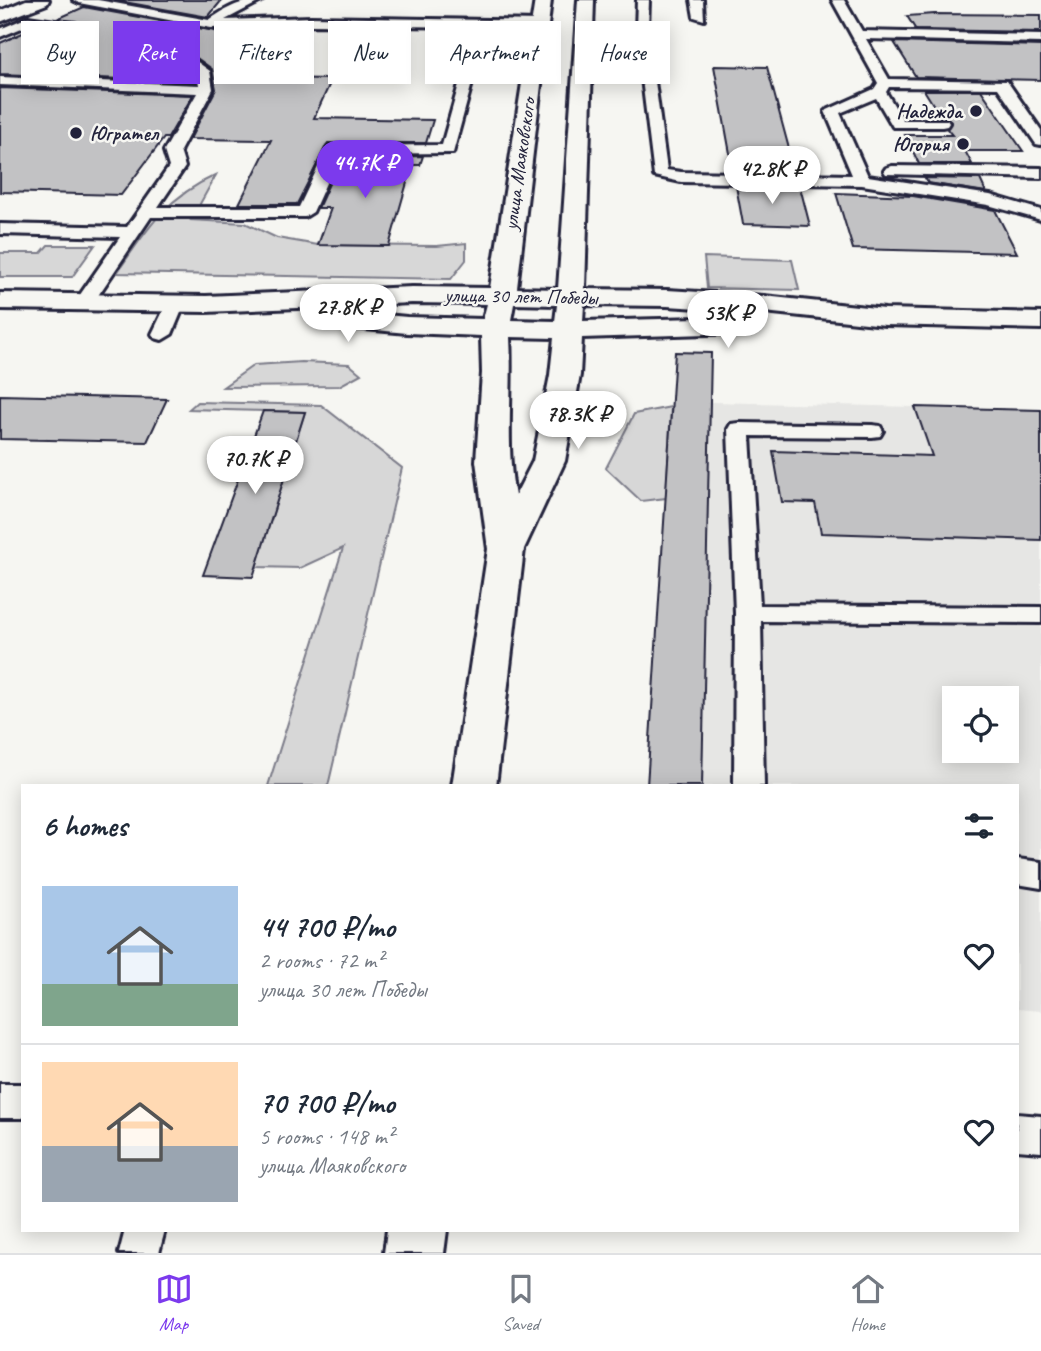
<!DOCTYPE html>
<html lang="en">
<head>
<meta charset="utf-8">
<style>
	body { margin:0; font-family:Caveat,sans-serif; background:#f2f2f3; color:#1f2937; height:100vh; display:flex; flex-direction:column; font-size:26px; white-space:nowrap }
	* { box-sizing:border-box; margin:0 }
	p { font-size:23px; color:#747a83 }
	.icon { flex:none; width:38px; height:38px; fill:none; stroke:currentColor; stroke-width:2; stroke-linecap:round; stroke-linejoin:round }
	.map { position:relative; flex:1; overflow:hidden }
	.details { position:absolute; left:21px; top:784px; width:998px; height:448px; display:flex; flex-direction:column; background:#fff; border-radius:0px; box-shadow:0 4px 18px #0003 }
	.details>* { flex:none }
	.banner { position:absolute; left:21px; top:21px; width:999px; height:63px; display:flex; gap:14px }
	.controls { position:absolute; left:942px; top:686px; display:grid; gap:14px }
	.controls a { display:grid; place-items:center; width:77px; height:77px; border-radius:0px; background:#fff; box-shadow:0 4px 18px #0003; font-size:35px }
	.price { position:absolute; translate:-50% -60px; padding:0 16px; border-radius:24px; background:#fff; color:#222; font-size:23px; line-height:46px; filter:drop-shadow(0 2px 4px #0008) }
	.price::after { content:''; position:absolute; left:50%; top:42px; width:21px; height:16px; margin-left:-10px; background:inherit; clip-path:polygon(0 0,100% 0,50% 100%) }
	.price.selected { background:#7c3aed; color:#fff }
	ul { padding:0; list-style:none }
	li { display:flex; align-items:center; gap:21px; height:175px; padding:0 21px }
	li+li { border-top:2px solid #e0e1e3 }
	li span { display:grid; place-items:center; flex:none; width:196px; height:140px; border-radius:0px; color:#555 }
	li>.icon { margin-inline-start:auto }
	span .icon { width:84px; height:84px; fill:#fffc; stroke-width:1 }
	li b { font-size:30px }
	h2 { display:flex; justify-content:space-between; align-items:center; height:84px; padding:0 21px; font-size:30px }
	.pill { padding:0 24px; border-radius:0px; background:#fff; box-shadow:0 4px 18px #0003; font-size:24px; line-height:63px }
	.pill.selected { background:#7c3aed; color:#fff }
	.dock { display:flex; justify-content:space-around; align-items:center; height:98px; border-top:2px solid #e0e1e3; background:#fff; font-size:19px; color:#747a83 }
	.dock a { display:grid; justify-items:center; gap:4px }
	.dock .selected { color:#7c3aed }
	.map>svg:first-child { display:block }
	.built { fill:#e6e6e4; fill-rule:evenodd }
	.green { fill:#d7d7d7; stroke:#7c7c89; stroke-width:2 }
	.building { fill:#c2c2c4; stroke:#22223b; stroke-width:2 }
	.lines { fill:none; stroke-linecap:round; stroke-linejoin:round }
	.lane-casing { stroke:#22223b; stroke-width:6 }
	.street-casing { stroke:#22223b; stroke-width:6 }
	.secondary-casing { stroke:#22223b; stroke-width:6 }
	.lane { fill:#f6f6f2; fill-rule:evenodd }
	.street { fill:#f6f6f2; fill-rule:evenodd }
	.secondary { fill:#f6f6f2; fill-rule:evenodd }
	.poi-dot { fill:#22223b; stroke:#f6f6f2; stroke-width:2.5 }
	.labels { text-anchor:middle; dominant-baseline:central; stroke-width:5; stroke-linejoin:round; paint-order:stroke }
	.far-poi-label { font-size:21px; font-weight:bold; fill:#22223b; stroke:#f6f6f2; text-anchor:end }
	.far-street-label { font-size:21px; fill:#22223b; stroke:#f6f6f2 }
</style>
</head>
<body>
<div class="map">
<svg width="1041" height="1253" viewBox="0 0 1041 1253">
	<rect width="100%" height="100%" fill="#f6f6f2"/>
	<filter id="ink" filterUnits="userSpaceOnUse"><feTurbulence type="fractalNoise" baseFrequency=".0143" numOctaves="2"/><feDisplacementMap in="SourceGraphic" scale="14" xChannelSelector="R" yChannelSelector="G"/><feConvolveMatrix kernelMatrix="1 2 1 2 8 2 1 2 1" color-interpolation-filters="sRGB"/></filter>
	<g filter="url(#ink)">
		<!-- built -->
		<path class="built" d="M672 401 1041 410V1011L1017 1009V786H647ZM954 698H1006V751H954Z"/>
		<!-- green -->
		<g class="green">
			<path d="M216 175 191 220 245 223 277 238 318 245 437 246 466 243V260L451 279 117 273C147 229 165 198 216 175Z"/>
			<polygon points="48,245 95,245 72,277 0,277 0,253 41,253"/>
			<polygon points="704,257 792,260 799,290 707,288"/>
			<polygon points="302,362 349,364 361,374 339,386 223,387 254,365"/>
			<polygon points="197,402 321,405 402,468 328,786 268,786 343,548 300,568 256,567 305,412 189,409"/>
			<polygon points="671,407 666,498 641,501 606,468 634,414"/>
		</g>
		<!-- building -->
		<g class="building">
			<polygon points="113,0 222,0 208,17"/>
			<polygon points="84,7 215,31 252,56 268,78 332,79 314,118 433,120 426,143 328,143 297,204 239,204 271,140 190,139 216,89 212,69 187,51 176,57 195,73 196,82 0,74 0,43 34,28 77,34 84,29 83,26 76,21 57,19"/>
			<polygon points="934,14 1041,15 1041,32 916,30 907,16"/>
			<polygon points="894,42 1041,46 1041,80 916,77"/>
			<polygon points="714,66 767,67 795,171 733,170"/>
			<polygon points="0,88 193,95 168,138 164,138 121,195 0,192"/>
			<polygon points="924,90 981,90 1023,151 965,151 972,164 919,164 905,135 952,135 947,129 951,122 947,117 941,117"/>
			<polygon points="423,156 420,165 412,165 389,246 318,245 331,208 318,208 341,157"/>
			<polygon points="925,178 980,179 986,192 928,183"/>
			<polygon points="736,186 800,187 810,226 743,224"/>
			<polygon points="836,193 913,196 995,210 1017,253 853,249"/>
			<polygon points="675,352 711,353 702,786 647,786"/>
			<polygon points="0,395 167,399 147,442 0,439"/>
			<polygon points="915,407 1041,410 1041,540 821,533 815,503 782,502 773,451 932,456"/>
			<polygon points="263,411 305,412 253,577 203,575"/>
		</g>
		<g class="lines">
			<defs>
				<g id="lane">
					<path d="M73 0H98L209 20C227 8 240 0 263 0L225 20 311 17 540 21 546 25 540 29 487 28 453 153 339 154 313 212 305 217H151L91 306 84 308 75 302 120 237 0 234V224L127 227 169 167 164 151 197 93 0 85V77L199 85 197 72 179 57 185 53 210 71 213 89 180 151 185 167 158 207H299L328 146 442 145 475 27 311 25 211 28 79 3Z"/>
					<polygon points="637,0 649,0 648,30 667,170 681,172 852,175 825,111 874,89 878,83 832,0 844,0 862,31 1041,35 1041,43 866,39 889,79 1007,81 1041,130 1041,145 1036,144 998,88 889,87 886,92 903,120 947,120 949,123 947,126 942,127 893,127 876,98 840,113 868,176 990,195 1041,210 1041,220 988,205 862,185 681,182 654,176 636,30"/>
					<polygon points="691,0 703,0 704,20 694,17"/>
					<polygon points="28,17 76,24 82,28 76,32 29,25 0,37 0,29"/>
					<polygon points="892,166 1041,168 1041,178 886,174 884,171 886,168"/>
					<polygon points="176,297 185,303 172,334 162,340 155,338 152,334 167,303"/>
					<polygon points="739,423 872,425 880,426 883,431 880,436 872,437 750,436 760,605 1041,607 1041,623 761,621 764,786 734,786 735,613 728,429 731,424"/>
					<polygon points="1017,859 1041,862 1041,888 1017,884"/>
					<rect x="0" y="1084" width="23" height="34"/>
					<polygon points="1017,1114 1041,1116 1041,1152 1017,1150"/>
					<polygon points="125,1230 165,1230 159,1253 119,1253"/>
				</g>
				<polygon id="street" points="26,0 49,0 47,4 0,22 0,11"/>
				<g id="secondary">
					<path d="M535 0H551L517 288 558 289 578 0H594L585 289 667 290 764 296 885 309 1041 313V329L885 325 764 312 667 306 584 305 583 321 738 317 748 319 752 325 748 331 738 333 582 338 580 375 565 461 524 549 496 786H452L488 549 476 461 482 373 481 336 407 333 333 326 323 324 319 318 323 312 333 310 407 317 483 319 487 304 412 303 206 312 0 309V293L206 296 412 287 490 288ZM514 304 557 305 555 321 511 320ZM510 337 554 338 550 375 533 461 515 496C505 443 513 390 510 337Z"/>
					<polygon points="387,1230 447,1230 444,1253 384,1253"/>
				</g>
			</defs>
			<!-- lane casing -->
			<use href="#lane" class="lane-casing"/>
			<!-- street casing -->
			<use href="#street" class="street-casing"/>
			<!-- secondary casing -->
			<use href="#secondary" class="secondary-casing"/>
			<!-- lane -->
			<use href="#lane" class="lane"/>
			<!-- street -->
			<use href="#street" class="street"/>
			<!-- secondary -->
			<use href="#secondary" class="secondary"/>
		</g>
	</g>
	<!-- markers -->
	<g class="poi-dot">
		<circle cx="976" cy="111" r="7"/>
		<circle cx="76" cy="133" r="7"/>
		<circle cx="963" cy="144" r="7"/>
	</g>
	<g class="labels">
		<!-- far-poi labels -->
		<g class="far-poi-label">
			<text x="962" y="111">Надежда</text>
			<text x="90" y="133" text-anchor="start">Югрател</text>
			<text x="949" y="144">Югория</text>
		</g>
		<!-- far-street labels -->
		<g class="far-street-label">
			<text transform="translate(519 164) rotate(-82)">улица Маяковского</text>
			<text transform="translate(521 296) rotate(1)">улица 30 лет Победы</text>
		</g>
	</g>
</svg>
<div class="controls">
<a><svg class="icon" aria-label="locate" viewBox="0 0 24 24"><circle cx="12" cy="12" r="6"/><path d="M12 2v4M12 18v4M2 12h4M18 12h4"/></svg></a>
</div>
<b class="price selected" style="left:365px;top:200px">44.7K ₽</b>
<b class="price" style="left:772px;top:206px">42.8K ₽</b>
<b class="price" style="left:348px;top:344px">27.8K ₽</b>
<b class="price" style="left:728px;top:350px">53K ₽</b>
<b class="price" style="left:578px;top:451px">78.3K ₽</b>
<b class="price" style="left:255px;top:496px">70.7K ₽</b>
<div class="banner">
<a class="pill">Buy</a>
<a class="pill selected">Rent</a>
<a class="pill">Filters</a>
<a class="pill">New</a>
<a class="pill">Apartment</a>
<a class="pill">House</a>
</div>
<section class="details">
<h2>6 homes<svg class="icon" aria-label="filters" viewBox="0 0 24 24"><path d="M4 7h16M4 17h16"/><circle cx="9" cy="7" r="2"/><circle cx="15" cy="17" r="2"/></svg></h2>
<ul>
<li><span style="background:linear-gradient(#a9c7e8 70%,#7fa58c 0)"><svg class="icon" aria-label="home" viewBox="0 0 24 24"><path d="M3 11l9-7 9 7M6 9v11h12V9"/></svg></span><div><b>44 700 ₽/mo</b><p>2 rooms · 72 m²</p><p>улица 30 лет Победы</p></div><svg class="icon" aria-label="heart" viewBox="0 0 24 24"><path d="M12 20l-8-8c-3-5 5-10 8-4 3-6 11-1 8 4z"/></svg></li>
<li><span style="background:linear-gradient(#ffd9b3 60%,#9aa5b1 0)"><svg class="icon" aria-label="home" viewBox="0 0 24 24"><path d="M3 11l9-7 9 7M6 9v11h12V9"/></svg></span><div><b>70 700 ₽/mo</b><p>5 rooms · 148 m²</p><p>улица Маяковского</p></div><svg class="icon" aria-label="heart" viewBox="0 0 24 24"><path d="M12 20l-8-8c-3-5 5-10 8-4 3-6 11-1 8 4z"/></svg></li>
</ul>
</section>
</div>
<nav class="dock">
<a class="selected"><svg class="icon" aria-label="map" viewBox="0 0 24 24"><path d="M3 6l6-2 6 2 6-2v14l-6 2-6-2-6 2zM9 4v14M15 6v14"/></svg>Map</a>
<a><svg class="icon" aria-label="saved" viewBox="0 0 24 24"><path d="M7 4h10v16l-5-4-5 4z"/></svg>Saved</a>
<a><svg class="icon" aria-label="home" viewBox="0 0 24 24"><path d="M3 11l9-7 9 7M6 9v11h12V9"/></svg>Home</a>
</nav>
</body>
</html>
